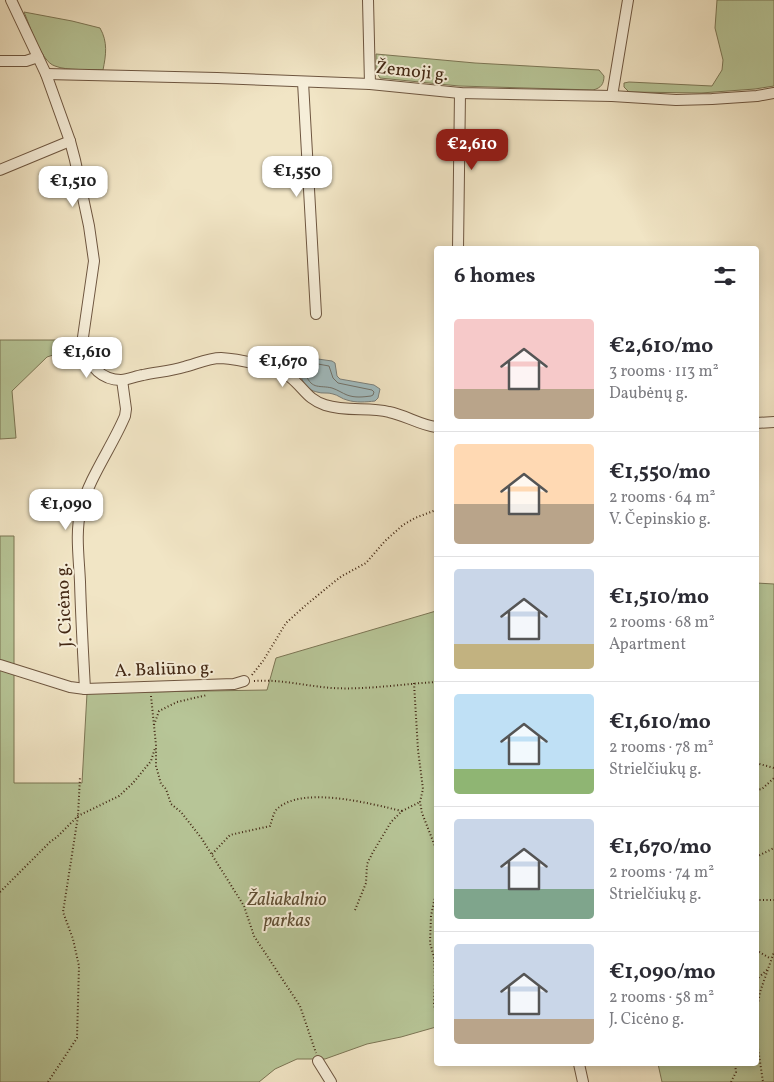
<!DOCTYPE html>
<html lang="en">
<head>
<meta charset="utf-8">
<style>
	body { margin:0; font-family:Vollkorn,serif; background:#f2f2f3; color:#2b2b33; height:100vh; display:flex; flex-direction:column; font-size:19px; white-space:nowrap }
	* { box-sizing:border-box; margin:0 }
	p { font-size:16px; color:#7c7c81 }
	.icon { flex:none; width:28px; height:28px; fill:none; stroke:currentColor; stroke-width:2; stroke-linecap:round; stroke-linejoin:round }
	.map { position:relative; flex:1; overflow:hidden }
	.side { position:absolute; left:434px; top:246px; width:325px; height:820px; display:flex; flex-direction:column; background:#fff; border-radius:5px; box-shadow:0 2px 8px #0003 }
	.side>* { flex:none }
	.price { position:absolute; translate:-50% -42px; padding:0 11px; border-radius:10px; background:#fff; color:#222; font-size:16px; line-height:32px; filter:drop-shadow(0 1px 2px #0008) }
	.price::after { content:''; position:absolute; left:50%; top:30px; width:15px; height:11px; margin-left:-8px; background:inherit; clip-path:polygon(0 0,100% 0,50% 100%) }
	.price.current { background:#8f2418; color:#fff }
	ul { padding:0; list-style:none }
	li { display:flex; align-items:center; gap:15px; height:125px; padding:0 20px }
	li+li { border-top:1px solid #e1e1e2 }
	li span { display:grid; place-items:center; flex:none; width:140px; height:100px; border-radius:5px; color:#555 }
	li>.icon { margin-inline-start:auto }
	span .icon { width:60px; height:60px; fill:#fffc; stroke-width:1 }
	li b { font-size:21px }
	h2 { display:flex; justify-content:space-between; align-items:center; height:60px; padding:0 20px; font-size:21px }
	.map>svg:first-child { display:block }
	.green { fill:#b7c597; stroke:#7c7655 }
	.water { fill:#a1bcc0; stroke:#7b807b }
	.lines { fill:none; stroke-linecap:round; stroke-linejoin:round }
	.shore { stroke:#72726a; stroke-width:1 }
	.street-casing { stroke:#6e5640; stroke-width:12 }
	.path { stroke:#422713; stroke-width:2; stroke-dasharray:1 2.5; stroke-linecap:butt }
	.street { stroke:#f6eed9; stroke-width:10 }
	.labels { text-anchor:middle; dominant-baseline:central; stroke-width:4; stroke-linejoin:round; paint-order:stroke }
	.street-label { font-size:18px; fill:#422713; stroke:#f6eed9 }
	.park-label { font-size:18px; font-style:italic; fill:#5f4e34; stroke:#f6eed9 }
</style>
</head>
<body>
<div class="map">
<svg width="774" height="1082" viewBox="0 0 774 1082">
	<rect width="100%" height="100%" fill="#f1e5c5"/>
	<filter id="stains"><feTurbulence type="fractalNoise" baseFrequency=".004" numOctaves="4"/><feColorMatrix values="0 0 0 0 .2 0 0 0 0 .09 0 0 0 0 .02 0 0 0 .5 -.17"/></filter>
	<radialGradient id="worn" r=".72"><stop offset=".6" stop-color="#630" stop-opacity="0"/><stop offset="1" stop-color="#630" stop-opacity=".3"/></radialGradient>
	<!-- green -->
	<g class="green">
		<polygon points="717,0 774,0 774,86 755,89 701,93 629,92 624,87 624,83 629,82 712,86 722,70 723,60 715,28"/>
		<path d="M24 12 72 21 100 28C108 42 106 55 103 70 90 69 67 71 55 66 41 62 30 26 24 12Z"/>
		<path d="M376 54 475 63 599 70 604 76C604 84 601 88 593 90L459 86 380 78 376 71Z"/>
		<polygon points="0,340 57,340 65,351 47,357 12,391 16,438 0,439"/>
		<polygon points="0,536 14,536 14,783 82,783 87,693 267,690 276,658 436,611 436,1027 401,1037 367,1044 325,1059 297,1059 275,1069 259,1082 0,1082"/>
		<polygon points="756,583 774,584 774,1082 662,1082 658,1064 756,1064"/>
	</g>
	<!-- water -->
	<path class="water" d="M318 359 332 361 335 363 337 376 340 379 374 385 380 389 378 398 375 401C366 402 356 403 347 400 342 399 338 395 333 394 328 392 322 394 317 392 307 390 298 379 302 369 306 362 310 360 318 359Z"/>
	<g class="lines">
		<!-- shore -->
		<path class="shore" d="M318 364 329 366 333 378 338 383 372 390 374 392 373 395 371 396C363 397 355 398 347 395 342 393 338 390 332 388 320 385 312 390 306 375L311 365Z"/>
		<defs>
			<g id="street">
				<path d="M11 0 46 74 70 141 75 160 89 226 94 261 82 344C88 363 99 380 121 380 128 380 136 376 143 375 157 372 171 371 184 367 196 364 208 358 221 358 239 359 276 367 290 377 304 388 307 399 325 405 346 412 369 407 389 412 405 415 420 425 436 427"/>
				<polyline points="368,0 370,84"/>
				<polyline points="0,61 26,61 38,57"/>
				<polyline points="46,74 217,78 370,84 460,93 612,96 676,100 712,99 757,96 774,93"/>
				<polyline points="303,82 316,314"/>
				<polyline points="612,96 628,0"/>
				<polyline points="0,170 70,141"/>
				<polyline points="458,249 460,93"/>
				<polyline points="756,423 774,422"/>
				<polyline points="0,665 70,687 85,689 234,684 244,681"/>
				<path d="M85 689C83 653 81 617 80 582 79 558 75 532 81 509 90 476 112 447 125 416L126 409 122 380"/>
				<polyline points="318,1061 331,1082"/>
				<polyline points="579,1064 583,1082"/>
			</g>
		</defs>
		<!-- street casing -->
		<use href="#street" class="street-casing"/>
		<!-- path -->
		<g class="path">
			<polyline points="252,675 263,661 286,623 306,605 334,582 342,576 366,563 385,541 403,525 415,518 436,510"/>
			<path d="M254 681C280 679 306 686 332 688 366 690 402 684 436 682"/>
			<polyline points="414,683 418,750 423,789 420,802 422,813 436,849"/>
			<polyline points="151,696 156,745 156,766 161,784 166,789 171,804 181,812 202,839 244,906 254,936 300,1006 316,1053"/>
			<polyline points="154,725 159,711 177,702 207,695"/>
			<polyline points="756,763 774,768"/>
			<polyline points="756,790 762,789 774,778"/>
			<path d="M212 854 230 835 270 826C272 821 273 813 277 809 303 785 371 804 402 811"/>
			<polyline points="756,857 774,848"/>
			<polyline points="0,892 50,842 57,837 78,816 119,796 133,783 151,761 155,748"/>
			<polyline points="436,892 431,916 430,943 434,957 435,980 434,1003 436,1018"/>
			<polyline points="756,900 774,900"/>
			<polyline points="355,910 366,883 367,864 373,852 391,822 402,811 420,802"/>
			<polyline points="756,950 771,959"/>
			<polyline points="756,980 768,969"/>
			<polyline points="756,1015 760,992 774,952"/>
			<polyline points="756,1035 763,1082"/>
			<polyline points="48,1082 77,1038 79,966 73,939 63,912 78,816 80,777"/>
			<polyline points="731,1082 736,1072 735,1064"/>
		</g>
		<!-- street -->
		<use href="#street" class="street"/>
	</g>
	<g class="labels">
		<!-- street labels -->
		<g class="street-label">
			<text transform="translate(412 72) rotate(6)">Žemoji g.</text>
			<text transform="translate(65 605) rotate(-93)">J. Cicėno g.</text>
			<text transform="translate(164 670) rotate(-2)">A. Baliūno g.</text>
		</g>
		<!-- park labels -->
		<g class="park-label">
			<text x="287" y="900">Žaliakalnio<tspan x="287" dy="21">parkas</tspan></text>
		</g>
	</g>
	<rect width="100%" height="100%" filter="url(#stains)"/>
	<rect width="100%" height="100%" fill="url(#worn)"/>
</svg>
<b class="price current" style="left:472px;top:171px">€2,610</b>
<b class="price" style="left:297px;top:198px">€1,550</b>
<b class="price" style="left:73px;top:208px">€1,510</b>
<b class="price" style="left:87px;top:379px">€1,610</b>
<b class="price" style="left:283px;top:388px">€1,670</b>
<b class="price" style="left:66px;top:531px">€1,090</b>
<section class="side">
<h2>6 homes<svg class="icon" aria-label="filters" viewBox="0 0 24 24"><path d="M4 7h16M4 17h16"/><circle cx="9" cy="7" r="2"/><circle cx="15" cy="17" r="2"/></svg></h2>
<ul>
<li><span style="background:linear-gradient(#f6c9c9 70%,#b9a48a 0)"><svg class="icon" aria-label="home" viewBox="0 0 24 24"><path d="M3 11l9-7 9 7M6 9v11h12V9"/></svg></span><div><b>€2,610/mo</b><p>3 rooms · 113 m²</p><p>Daubėnų g.</p></div></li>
<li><span style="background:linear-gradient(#ffd9b3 60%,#b9a48a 0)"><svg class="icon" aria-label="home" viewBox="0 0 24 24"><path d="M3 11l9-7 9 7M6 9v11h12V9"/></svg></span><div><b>€1,550/mo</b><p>2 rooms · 64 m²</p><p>V. Čepinskio g.</p></div></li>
<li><span style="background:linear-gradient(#c9d6e8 75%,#c2b280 0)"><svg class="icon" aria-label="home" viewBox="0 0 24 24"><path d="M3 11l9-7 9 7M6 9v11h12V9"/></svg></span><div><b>€1,510/mo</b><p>2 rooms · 68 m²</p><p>Apartment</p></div></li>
<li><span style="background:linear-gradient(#bfe0f5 75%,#8fb573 0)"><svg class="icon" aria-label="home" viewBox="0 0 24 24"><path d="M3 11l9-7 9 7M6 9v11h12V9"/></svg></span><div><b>€1,610/mo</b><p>2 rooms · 78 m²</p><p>Strielčiukų g.</p></div></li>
<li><span style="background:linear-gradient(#c9d6e8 70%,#7fa58c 0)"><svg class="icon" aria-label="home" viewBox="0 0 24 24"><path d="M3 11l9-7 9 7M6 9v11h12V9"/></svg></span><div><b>€1,670/mo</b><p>2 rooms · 74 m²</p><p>Strielčiukų g.</p></div></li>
<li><span style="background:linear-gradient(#c9d6e8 75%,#b9a48a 0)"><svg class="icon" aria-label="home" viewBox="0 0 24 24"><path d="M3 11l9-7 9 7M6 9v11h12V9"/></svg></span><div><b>€1,090/mo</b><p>2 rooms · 58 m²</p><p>J. Cicėno g.</p></div></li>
</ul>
</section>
</div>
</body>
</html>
